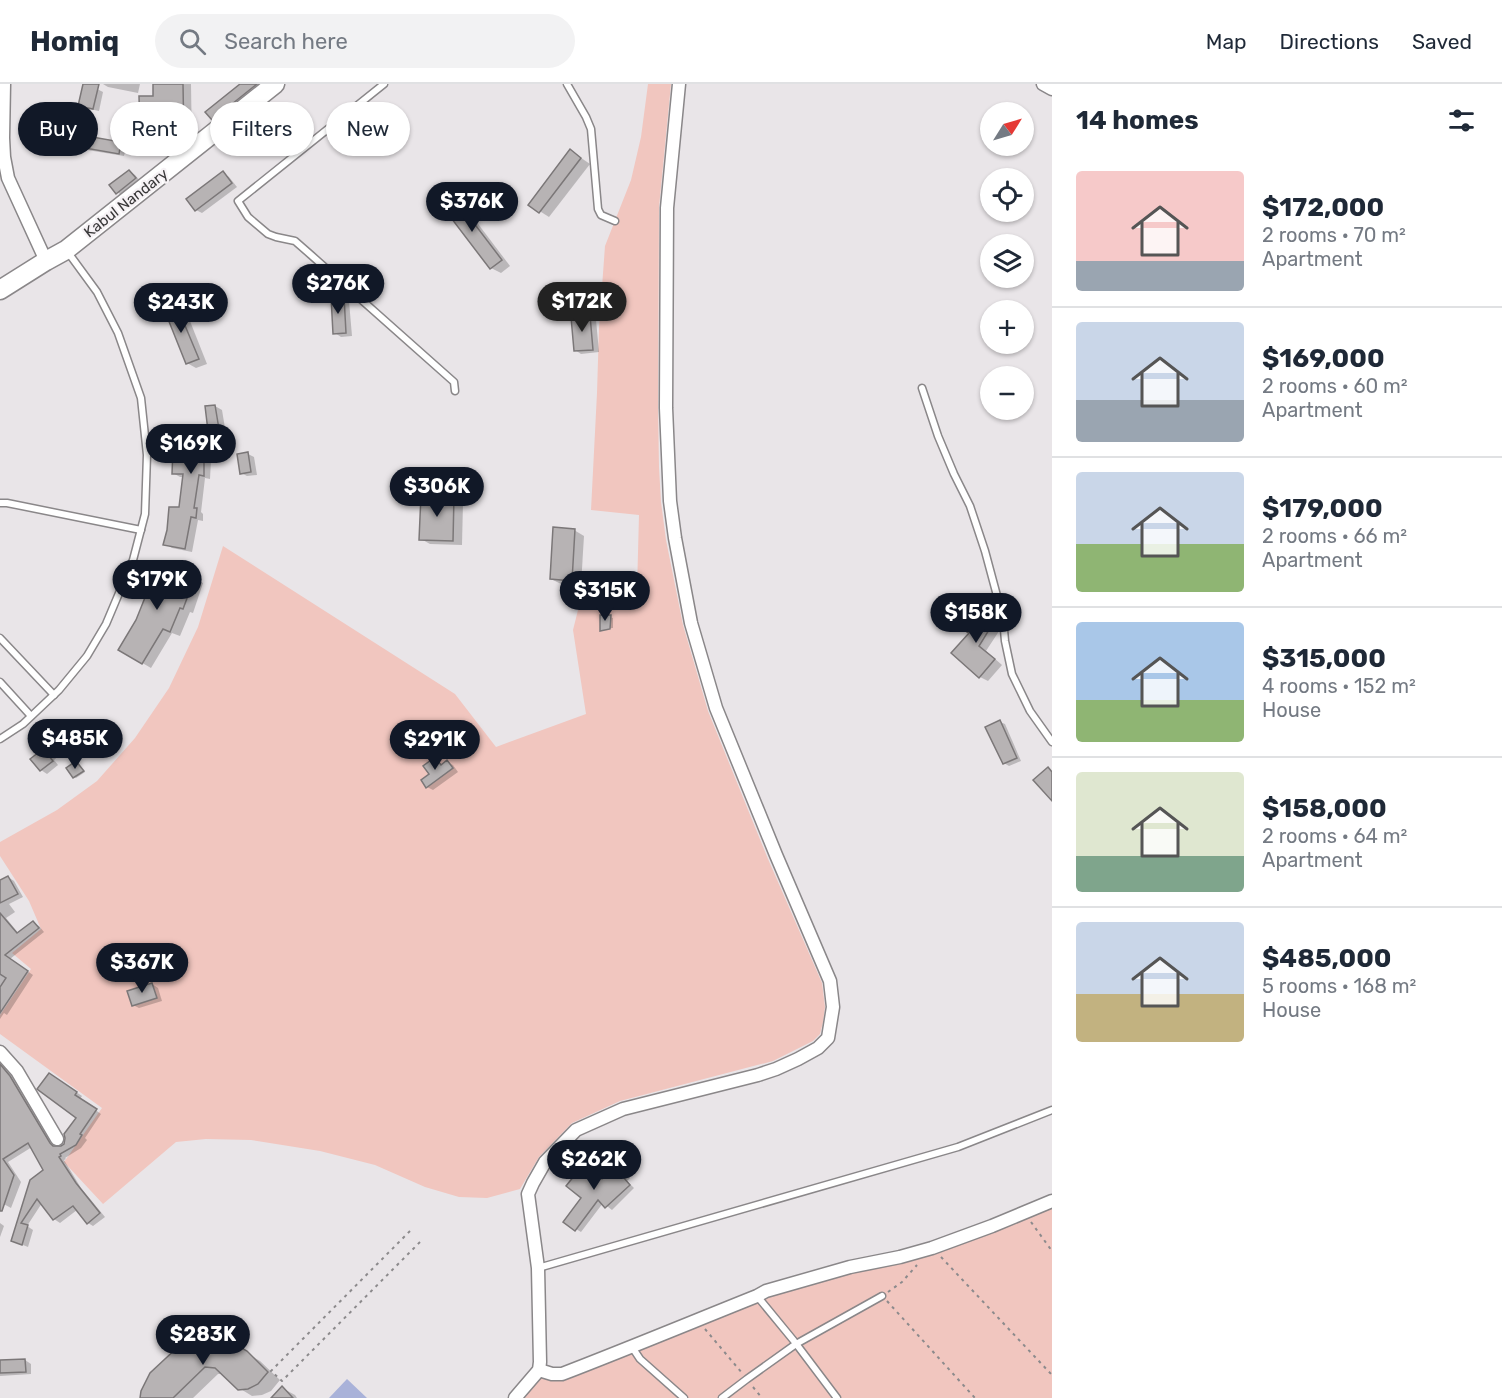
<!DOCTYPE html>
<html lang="en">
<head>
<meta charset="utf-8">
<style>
	body { margin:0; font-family:Rubik,sans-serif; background:#f2f2f3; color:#1f2937; height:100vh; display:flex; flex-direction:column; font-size:22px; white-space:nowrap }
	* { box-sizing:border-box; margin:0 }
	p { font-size:20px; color:#747a83 }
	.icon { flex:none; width:33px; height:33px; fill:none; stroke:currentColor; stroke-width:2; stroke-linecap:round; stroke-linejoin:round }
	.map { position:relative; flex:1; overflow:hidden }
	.sheet { display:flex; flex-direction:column; background:#fff; width:450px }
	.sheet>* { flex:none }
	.top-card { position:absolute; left:18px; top:18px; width:570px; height:54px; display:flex; gap:12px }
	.needle { width:39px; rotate:53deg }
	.fabs { position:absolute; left:980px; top:18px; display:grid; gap:12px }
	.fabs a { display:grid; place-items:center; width:54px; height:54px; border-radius:50%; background:#fff; box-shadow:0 2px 4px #0004; font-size:30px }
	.price { position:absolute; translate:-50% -51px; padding:0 14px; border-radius:21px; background:#111827; color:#fff; font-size:20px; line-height:39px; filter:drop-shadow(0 2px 3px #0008) }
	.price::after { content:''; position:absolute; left:50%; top:36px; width:18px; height:14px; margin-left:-9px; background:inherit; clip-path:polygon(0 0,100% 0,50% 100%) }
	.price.on { background:#222; color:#fff }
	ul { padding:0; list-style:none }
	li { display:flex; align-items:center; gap:18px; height:150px; padding:0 24px }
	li+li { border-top:2px solid #e0e1e3 }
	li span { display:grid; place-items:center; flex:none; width:168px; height:120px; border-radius:6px; color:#555 }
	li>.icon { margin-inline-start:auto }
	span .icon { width:72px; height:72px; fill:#fffc; stroke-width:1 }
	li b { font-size:26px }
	h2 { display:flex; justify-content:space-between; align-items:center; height:72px; padding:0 24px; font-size:26px }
	.pill { padding:0 21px; border-radius:27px; background:#fff; box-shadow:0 2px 4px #0004; font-size:21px; line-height:54px }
	.pill.on { background:#111827; color:#fff }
	header { display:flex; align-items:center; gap:36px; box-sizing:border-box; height:84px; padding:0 30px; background:#fff; border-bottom:2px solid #e0e1e3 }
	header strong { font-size:28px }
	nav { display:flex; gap:33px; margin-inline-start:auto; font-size:21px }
	.search { width:420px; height:54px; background:#f2f2f3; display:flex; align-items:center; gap:15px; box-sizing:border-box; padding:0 21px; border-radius:33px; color:#747a83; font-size:22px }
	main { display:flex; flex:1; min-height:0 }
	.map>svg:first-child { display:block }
	.green { fill:#f1c6bf }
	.water { fill:#a9b2d9 }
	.shadow { fill:#0003 }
	.building { fill:#b7b3b4; stroke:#7b7778; stroke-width:1.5 }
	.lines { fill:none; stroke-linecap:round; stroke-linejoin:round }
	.lane-casing { stroke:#8a8789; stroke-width:9 }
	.street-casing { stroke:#8a8789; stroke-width:15 }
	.secondary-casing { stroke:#8a8789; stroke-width:21 }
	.path { stroke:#8c8a8c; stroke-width:2; stroke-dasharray:3 4.5; stroke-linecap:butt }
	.lane { stroke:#fff; stroke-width:6 }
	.street { stroke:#fff; stroke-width:12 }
	.secondary { stroke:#fff; stroke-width:18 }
	.labels { text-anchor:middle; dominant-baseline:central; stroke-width:4.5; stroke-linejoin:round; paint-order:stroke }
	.street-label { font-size:15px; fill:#393839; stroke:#f6f2f5 }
</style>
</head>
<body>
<header>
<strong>Homiq</strong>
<div class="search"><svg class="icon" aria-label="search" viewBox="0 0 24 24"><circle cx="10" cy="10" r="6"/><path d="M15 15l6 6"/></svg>Search here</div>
<nav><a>Map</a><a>Directions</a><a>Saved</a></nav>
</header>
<main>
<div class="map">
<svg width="1052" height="1314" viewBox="0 0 1052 1314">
	<rect width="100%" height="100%" fill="#e9e5e8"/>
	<!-- green -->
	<g class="green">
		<polygon points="648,0 671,0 659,123 658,324 659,383 661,418 666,456 683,541 708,627 768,775 822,899 825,923 823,938 820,950 813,957 773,977 620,1017 572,1039 539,1073 520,1105 487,1114 459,1113 425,1103 375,1081 320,1067 251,1056 206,1055 176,1058 103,1120 64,1078 102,1024 0,950 0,931 31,885 12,869 41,845 29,817 0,772 0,758 57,726 97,697 135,654 169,604 198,543 223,462 455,610 496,663 586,630 573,546 584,502 637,506 639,431 591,426 597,309 599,244 605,162 631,96 641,53"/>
		<polygon points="1052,1117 1052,1314 515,1314 539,1286 552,1290 757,1212 900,1173"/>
	</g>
	<!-- water -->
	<polygon class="water" points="347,1295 367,1314 329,1314"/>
	<!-- shadow -->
	<g class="shadow">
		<polygon points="103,0 140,0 138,9 108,3"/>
		<polygon points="154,0 191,0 192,64 165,65 156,60 156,54 151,54 142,49 155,13"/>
		<polygon points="243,0 269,0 220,39 213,35"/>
		<polygon points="97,5 103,8 99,27 85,24 79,21"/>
		<polygon points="120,59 126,63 124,72 87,66 81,62"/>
		<polygon points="571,67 590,80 549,133 530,121"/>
		<polygon points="129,87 135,91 141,98 123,112 117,108"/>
		<polygon points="223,89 229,93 237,103 202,129 196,126"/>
		<polygon points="454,115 463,120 510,182 501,189 491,184"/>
		<polygon points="343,213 349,217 352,252 341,253 335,249"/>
		<polygon points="176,222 186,227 207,280 196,284 187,279"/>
		<polygon points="590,233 596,236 599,268 581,270 575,266"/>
		<polygon points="215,322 222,326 227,356 227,376 211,376 210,395 205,394 201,428 203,430 203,437 198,436 192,468 172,464 165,460 180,425 184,393 180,393 173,389 180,366 210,348"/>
		<polygon points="248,370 254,373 257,391 247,392 241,389"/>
		<polygon points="454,414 463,419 462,461 430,460 421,455"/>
		<polygon points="574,446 584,452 581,501 561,500 551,495"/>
		<polygon points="194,494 203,499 193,529 190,528 180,552 172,549 151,584 120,566"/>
		<polygon points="992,528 1004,536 1005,538 986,567 1002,581 988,597 980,593 953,569"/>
		<polygon points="610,533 613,534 613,544 602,545"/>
		<polygon points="1000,638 1005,640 1021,677 1009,682 1004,679"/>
		<polygon points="88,651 108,667 103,673 101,673 94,669"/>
		<polygon points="62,652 68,655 72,660 54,676 58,681 47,690 41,686 32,675"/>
		<polygon points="435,675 443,681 447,678 453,681 458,688 433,706 427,703"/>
		<polygon points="76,679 85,688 76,694 74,693"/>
		<polygon points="8,793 14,797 23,813 9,820 15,828 6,834 19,850 33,839 39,842 44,848 10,875 33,891 7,931 4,929 0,935 0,796"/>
		<polygon points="152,900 158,904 162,917 139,924 133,921"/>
		<polygon points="0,978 16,997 55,1064 61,1064 65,1060 78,1034 55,994 82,1012 80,1015 101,1030 85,1054 87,1056 81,1064 65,1074 66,1075 64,1076 81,1104 105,1133 93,1142 88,1139 77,1126 60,1139 54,1135 42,1119 27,1142 33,1146 28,1163 13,1157 31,1097 45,1087 32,1063 8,1078 21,1098 11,1124 0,1118"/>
		<polygon points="587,1078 592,1080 604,1095 617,1083 622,1086 630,1094 627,1097 634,1104 612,1126 603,1119 581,1148 576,1145 583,1114"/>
		<polygon points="0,1139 4,1142 0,1153"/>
		<polygon points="223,1255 260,1277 280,1296 271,1307 262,1311 252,1312 239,1304 223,1290 218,1290 193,1314 141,1314"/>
		<polygon points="25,1276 31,1280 31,1290 0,1292 0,1277"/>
		<polygon points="282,1304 295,1311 297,1314 273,1314"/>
	</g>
	<!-- building -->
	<g class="building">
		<polygon points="83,0 99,0 93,25 78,22"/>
		<polygon points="153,0 183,0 184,58 182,60 155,60 154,49 140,49 139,12 153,12"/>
		<polygon points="240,0 257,0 212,36 205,28"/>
		<polygon points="81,51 121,58 119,70 79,63"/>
		<polygon points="570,65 581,74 539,129 528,121"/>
		<polygon points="129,86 136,94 116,110 109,101"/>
		<polygon points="223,87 232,99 195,127 186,115"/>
		<polygon points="454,113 502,176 490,185 442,122"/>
		<polygon points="331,212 344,212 346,249 333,250"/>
		<polygon points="176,220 199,275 186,280 164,225"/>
		<polygon points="590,231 593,266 574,267 571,233"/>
		<polygon points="215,321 220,351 220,373 204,373 204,392 199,391 194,424 197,424 196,434 191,433 185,465 163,461 167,446 169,423 179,423 183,390 172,390 173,364 178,364 178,347 208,347 205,322"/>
		<polygon points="248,368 251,388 240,390 237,370"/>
		<polygon points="421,411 454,412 453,457 419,456"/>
		<polygon points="553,443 575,445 572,497 550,495"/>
		<polygon points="156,479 195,493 183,525 180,524 170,548 163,545 142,580 118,566 136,536 146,511"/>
		<polygon points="984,522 996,530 997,533 979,562 995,575 979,594 951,569 969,549 967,548"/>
		<polygon points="600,531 611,531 610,545 600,547"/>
		<polygon points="1000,636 1017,674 1003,680 985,643"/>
		<polygon points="82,645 103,663 97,670 93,670 74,654"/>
		<polygon points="62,650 67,656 49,672 53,677 40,687 30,675"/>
		<polygon points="435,673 441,681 447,676 453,684 426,704 421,696 429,690 423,682"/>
		<polygon points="76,677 84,687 73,694 66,684"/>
		<polygon points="1048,683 1052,688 1052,717 1033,696"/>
		<polygon points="8,792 18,810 0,819 0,796"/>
		<polygon points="0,829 17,849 33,837 39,844 5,871 28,887 0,929 0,903 6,894 0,890"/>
		<polygon points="152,899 157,914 132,922 127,907"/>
		<polygon points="0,980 10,992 50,1059 53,1062 61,1062 64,1060 65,1054 64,1050 76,1034 37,1005 49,989 77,1008 75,1011 97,1025 80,1050 82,1051 76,1061 60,1070 61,1072 59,1073 76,1099 100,1129 87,1140 73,1122 53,1136 37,1115 21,1139 28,1141 22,1161 11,1157 30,1096 43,1086 28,1059 3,1075 14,1091 2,1127 0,1127"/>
		<polygon points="587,1076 602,1095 617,1081 626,1091 623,1093 630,1101 605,1124 598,1116 575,1147 563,1138 581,1114 566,1102"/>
		<polygon points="208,1250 223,1253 247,1267 268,1288 258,1300 248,1305 238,1306 215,1284 205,1283 173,1314 140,1314 141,1307 150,1289 181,1260 195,1251"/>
		<polygon points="25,1275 26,1288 0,1289 0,1276"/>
		<polygon points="282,1302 293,1314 271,1314"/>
	</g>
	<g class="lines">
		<defs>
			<g id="lane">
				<polyline points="384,0 238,117 248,133 268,150 276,153 295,157 311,171 454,298 455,307"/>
				<polyline points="567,0 586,33 591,45 598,125 601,131 615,137"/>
				<polyline points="922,304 938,352 954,390 970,422 985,467 1003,534 1005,557 1012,590 1030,627 1052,658"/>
				<polyline points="0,419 7,419 141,446"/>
				<polyline points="0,554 54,611"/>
				<polyline points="0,598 31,632"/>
				<polyline points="0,655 23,640 59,606 87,572 106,540 133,476 145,430 147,371 141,314 118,249 97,208 67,167"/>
				<polyline points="538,1184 958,1063 1052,1026"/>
				<polyline points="757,1212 794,1257 837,1314"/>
				<polyline points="632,1263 640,1275 684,1314"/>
				<polyline points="722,1314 747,1295 796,1260 882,1212"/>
			</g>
			<g id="street">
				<polyline points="4,0 3,54 4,73 8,94 46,177"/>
				<polyline points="1043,0 1052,5"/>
				<polyline points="0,968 17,987 57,1055"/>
				<path d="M539 1286 552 1290H562C627 1265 692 1238 757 1212L766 1207 850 1183 900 1173 932 1164 992 1142 1052 1117"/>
				<polyline points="515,1314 539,1286 540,1278 538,1184 528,1110 533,1099 545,1078 576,1046 623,1025 758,991 776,985 798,975 818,964 828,954 833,923 830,897 776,771 716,624 691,539 675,454 670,417 666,324 667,124 679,0"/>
			</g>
			<polyline id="secondary" points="0,206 46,177 66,166 275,0"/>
		</defs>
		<!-- lane casing -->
		<use href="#lane" class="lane-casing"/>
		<!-- street casing -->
		<use href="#street" class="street-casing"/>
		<!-- secondary casing -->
		<use href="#secondary" class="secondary-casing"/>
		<!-- path -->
		<g class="path">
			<polyline points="1031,1138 1052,1167"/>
			<polyline points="410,1147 271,1287 282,1297 421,1157"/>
			<polyline points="941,1173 1052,1291"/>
			<polyline points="888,1208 902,1198 917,1181"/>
			<polyline points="887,1217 975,1314"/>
			<polyline points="705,1245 742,1289"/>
			<polyline points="753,1303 762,1314"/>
		</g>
		<!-- lane -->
		<use href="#lane" class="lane"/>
		<!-- street -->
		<use href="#street" class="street"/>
		<!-- secondary -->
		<use href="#secondary" class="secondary"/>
	</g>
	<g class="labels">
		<!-- street labels -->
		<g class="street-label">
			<text transform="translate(126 119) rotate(-38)">Kabul Nandary</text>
		</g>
	</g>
</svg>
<div class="fabs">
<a><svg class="needle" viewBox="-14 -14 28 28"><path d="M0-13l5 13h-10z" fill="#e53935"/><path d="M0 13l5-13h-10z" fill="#747a83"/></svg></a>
<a><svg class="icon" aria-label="locate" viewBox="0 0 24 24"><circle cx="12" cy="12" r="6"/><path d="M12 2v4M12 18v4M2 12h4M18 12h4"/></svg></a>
<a><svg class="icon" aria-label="layers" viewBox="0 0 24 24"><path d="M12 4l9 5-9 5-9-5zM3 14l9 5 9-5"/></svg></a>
<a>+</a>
<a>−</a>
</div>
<b class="price" style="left:472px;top:149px">$376K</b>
<b class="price" style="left:338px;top:231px">$276K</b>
<b class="price on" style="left:582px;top:249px">$172K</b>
<b class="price" style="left:181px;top:250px">$243K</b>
<b class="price" style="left:191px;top:391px">$169K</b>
<b class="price" style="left:437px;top:434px">$306K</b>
<b class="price" style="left:157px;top:527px">$179K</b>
<b class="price" style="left:605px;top:538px">$315K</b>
<b class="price" style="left:976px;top:560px">$158K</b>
<b class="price" style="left:75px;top:686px">$485K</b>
<b class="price" style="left:435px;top:687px">$291K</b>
<b class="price" style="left:142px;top:910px">$367K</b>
<b class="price" style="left:594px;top:1107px">$262K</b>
<b class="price" style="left:203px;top:1282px">$283K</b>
<div class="top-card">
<a class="pill on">Buy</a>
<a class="pill">Rent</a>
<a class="pill">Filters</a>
<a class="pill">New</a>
</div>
</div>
<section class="sheet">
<h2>14 homes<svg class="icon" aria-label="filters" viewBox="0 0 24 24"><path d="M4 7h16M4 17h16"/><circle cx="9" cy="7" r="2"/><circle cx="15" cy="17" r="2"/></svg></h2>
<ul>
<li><span style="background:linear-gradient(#f6c9c9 75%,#9aa5b1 0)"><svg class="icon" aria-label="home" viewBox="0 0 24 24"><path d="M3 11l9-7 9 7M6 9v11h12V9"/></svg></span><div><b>$172,000</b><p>2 rooms · 70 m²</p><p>Apartment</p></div></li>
<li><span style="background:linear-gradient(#c9d6e8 65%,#9aa5b1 0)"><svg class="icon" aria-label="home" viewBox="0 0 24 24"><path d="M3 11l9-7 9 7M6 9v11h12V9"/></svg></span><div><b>$169,000</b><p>2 rooms · 60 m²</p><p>Apartment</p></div></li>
<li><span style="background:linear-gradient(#c9d6e8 60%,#8fb573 0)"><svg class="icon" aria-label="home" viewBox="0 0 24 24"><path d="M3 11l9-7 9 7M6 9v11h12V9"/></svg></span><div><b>$179,000</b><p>2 rooms · 66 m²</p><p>Apartment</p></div></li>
<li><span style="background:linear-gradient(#a9c7e8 65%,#8fb573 0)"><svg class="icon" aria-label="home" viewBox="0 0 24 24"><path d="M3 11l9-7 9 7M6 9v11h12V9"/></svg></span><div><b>$315,000</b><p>4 rooms · 152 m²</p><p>House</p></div></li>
<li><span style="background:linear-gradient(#dfe7d0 70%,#7fa58c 0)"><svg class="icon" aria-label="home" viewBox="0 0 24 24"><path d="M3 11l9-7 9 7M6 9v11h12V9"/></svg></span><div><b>$158,000</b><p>2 rooms · 64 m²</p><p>Apartment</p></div></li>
<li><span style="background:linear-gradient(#c9d6e8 60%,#c2b280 0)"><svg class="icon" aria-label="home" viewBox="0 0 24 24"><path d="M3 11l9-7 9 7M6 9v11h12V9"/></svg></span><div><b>$485,000</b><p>5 rooms · 168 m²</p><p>House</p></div></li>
</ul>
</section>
</main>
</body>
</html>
